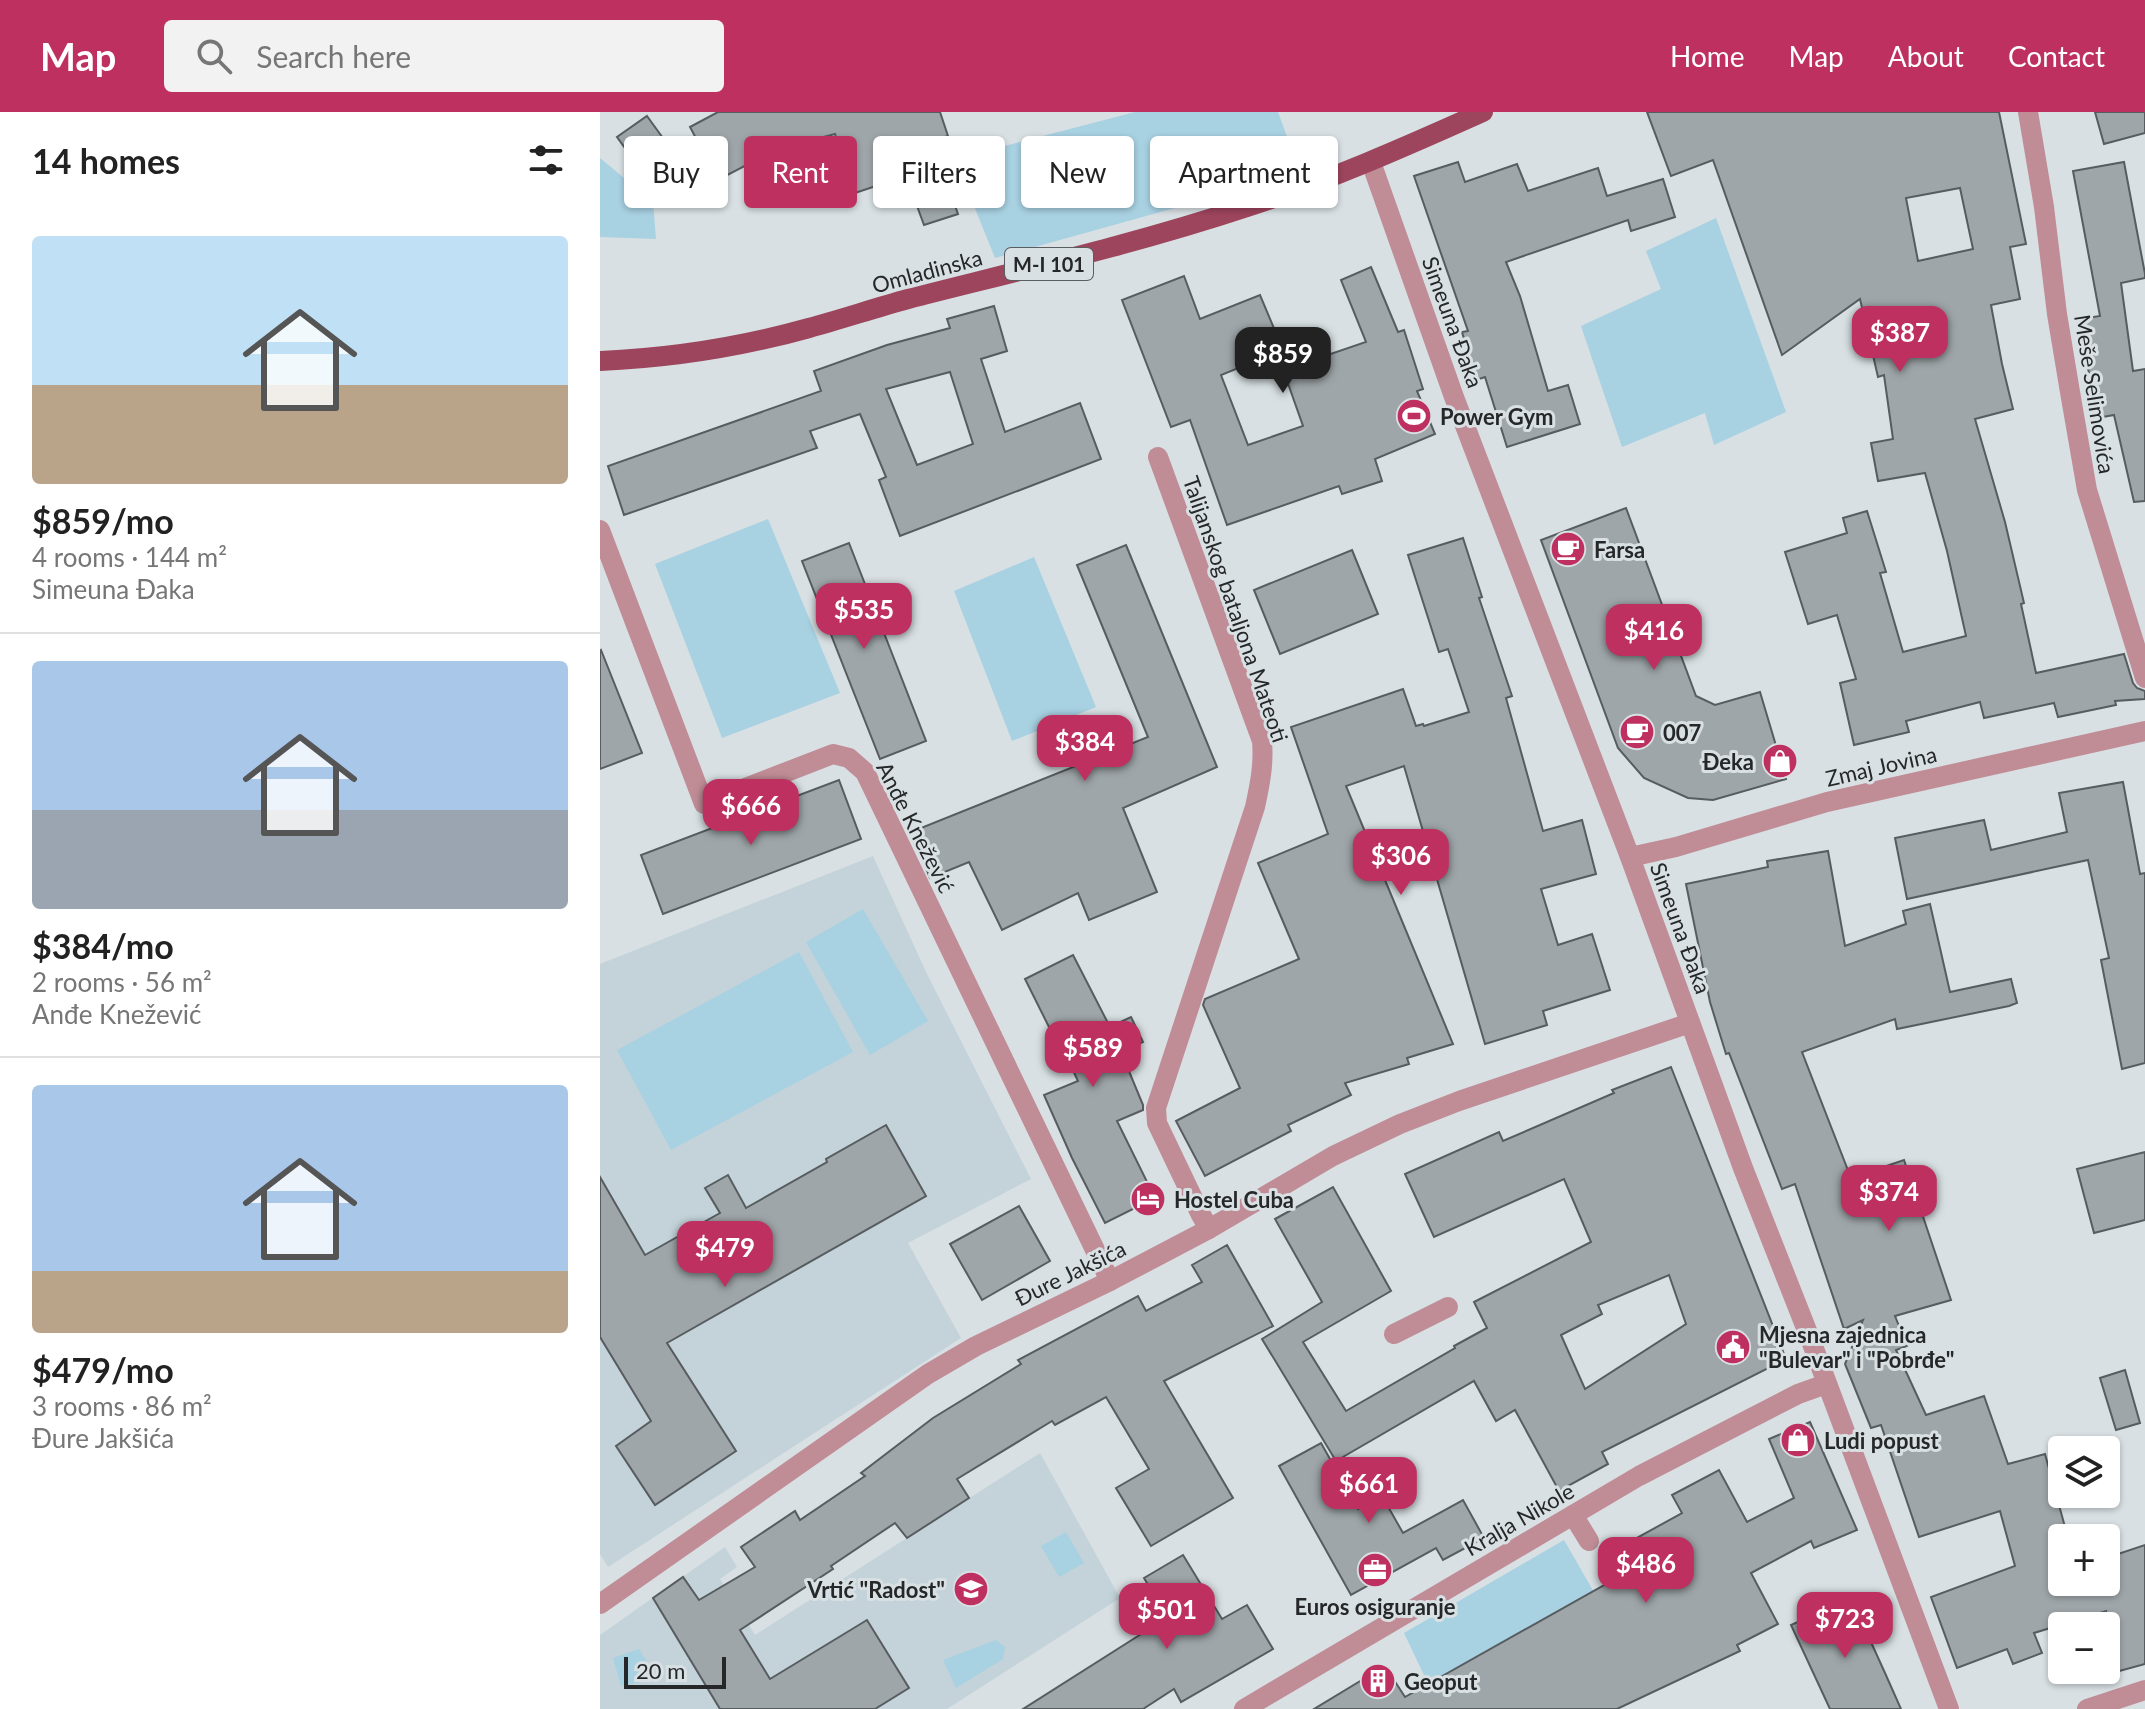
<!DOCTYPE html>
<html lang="en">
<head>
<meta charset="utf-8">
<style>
	body { margin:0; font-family:Lato,sans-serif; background:#f2f2f2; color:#222; height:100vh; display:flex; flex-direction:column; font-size:30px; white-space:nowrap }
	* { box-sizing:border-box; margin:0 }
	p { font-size:26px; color:#767676 }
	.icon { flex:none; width:44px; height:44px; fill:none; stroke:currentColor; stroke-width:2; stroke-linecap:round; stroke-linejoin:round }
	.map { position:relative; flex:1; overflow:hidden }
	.drawer { display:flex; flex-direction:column; background:#fff; width:600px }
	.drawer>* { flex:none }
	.banner { position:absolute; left:24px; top:24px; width:760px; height:72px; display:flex; gap:16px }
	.tools { position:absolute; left:1448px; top:1324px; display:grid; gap:16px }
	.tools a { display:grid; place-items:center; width:72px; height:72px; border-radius:8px; background:#fff; box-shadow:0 2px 6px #0004; font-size:40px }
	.scale { position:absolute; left:24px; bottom:20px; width:102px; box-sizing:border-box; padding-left:8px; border:4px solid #252729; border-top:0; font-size:22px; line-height:28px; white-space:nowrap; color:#252729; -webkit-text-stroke:6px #d8e0e3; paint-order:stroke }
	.price { position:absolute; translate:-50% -68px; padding:0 18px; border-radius:16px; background:#be3060; color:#fff; font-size:26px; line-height:52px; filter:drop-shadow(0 2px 4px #0008) }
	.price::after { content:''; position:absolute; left:50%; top:48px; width:24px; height:18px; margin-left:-12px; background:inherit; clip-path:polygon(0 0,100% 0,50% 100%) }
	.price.current { background:#222; color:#fff }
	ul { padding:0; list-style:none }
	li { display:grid; align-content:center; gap:16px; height:424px; padding:0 32px }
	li+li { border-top:2px solid #e0e0e0 }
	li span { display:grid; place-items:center; height:248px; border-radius:8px; color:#555 }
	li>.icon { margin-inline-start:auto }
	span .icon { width:144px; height:144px; fill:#fffc; stroke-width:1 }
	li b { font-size:34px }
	h2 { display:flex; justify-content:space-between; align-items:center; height:96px; padding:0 32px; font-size:34px }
	.chip { padding:0 28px; border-radius:8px; background:#fff; box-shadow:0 2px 6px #0004; font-size:28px; line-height:72px }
	.chip.current { background:#be3060; color:#fff }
	header { display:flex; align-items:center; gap:48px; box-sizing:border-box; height:112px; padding:0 40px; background:#be3060; color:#fff }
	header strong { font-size:38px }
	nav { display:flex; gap:44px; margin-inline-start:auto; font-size:28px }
	.search { width:560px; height:72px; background:#f2f2f2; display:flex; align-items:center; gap:20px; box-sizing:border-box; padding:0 28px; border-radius:8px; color:#767676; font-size:30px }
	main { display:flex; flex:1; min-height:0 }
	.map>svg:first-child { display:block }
	.built { fill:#c3d3d9 }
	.green { fill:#a8d1e2 }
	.building { fill:#9fa6a9; stroke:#565c5f; stroke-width:2; fill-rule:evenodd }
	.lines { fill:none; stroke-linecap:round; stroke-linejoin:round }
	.service { stroke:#c08d97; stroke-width:20 }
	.minor { stroke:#c08d97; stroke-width:20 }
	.primary { stroke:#9d455d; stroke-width:20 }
	.labels { text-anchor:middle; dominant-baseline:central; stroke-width:6; stroke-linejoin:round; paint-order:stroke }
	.shield { fill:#d8e0e3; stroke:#5b5e61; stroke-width:2 }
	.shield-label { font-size:20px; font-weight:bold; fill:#252729 }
	.street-label { font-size:22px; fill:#252729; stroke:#d8e0e3 }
	.poi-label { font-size:22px; font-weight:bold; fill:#252729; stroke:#d8e0e3; text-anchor:start }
</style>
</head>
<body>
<header>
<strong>Map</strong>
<div class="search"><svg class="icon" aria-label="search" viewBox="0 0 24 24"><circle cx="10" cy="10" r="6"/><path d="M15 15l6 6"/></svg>Search here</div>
<nav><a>Home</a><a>Map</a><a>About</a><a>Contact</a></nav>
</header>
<main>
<section class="drawer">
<h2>14 homes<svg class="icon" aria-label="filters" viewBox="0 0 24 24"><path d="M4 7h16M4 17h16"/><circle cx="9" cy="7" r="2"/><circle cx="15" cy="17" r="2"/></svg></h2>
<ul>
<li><span style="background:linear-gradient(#bfe0f5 60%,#b9a48a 0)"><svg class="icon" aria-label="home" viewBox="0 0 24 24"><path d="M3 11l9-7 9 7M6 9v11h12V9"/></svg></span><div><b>$859/mo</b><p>4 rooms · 144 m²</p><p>Simeuna Đaka</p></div></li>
<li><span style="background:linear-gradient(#a9c7e8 60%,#9aa5b1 0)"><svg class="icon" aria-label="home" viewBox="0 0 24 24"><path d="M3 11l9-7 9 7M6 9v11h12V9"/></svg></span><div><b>$384/mo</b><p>2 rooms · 56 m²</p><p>Anđe Knežević</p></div></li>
<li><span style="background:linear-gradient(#a9c7e8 75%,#b9a48a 0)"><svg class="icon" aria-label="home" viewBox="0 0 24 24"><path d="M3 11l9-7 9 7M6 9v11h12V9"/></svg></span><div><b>$479/mo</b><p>3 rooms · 86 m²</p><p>Đure Jakšića</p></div></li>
</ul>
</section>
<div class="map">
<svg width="1545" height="1597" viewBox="0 0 1545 1597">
	<rect width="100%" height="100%" fill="#d8e0e3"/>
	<!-- built -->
	<g class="built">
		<polygon points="273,744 327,862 431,1067 308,1131 361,1226 8,1455 0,1442 0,852"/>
		<polygon points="440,1341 520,1486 347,1597 0,1597 0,1523 125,1435 137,1455 120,1467 155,1523"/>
	</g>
	<!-- green -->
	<g class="green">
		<polygon points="535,0 678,0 698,55 607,87 395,146 355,47"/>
		<polygon points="0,46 53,90 56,127 0,125"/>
		<polygon points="1116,106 1186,300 1114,333 1105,301 1022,335 981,214 1061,177 1046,139"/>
		<polygon points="168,407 240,581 122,626 55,452"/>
		<polygon points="434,445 496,595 412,629 354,479"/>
		<polygon points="263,797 328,909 270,943 206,830"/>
		<polygon points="199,840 253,940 71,1038 17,938"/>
		<polygon points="466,1420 484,1451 459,1465 441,1434"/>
		<polygon points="964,1428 1010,1508 840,1597 804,1521"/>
		<polygon points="396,1528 405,1535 403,1547 356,1576 343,1548"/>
		<polygon points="39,1537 57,1567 21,1574 13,1546"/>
	</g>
	<!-- building -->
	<g class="building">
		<polygon points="118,0 340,0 348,24 332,29 358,102 324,113 306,64 255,81 235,22 175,38 118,68 90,15"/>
		<path d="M1047 0H1399L1426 132 1410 135 1420 187 1391 193 1402 252 1413 297 1375 307 1405 410 1424 491 1421 492 1436 561 1524 542 1533 571 1537 576 1545 579V587L1515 589 1516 593 1458 605 1454 591 1384 606 1380 590 1306 609 1309 620 1254 633 1240 571 1256 567 1237 503 1208 512 1185 440 1247 421 1243 406 1267 399 1286 460 1280 461 1303 540 1366 524 1347 439 1325 361 1278 369 1271 331 1293 327 1284 263 1278 265 1260 187 1182 243 1113 48 1071 64ZM1360 76 1373 137 1318 149 1306 86Z"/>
		<polygon points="1495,0 1545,0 1545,21 1504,32"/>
		<polygon points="47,4 73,40 43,61 17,25"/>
		<polygon points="858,50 865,70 917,52 928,79 998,56 1007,84 1063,67 1075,105 1031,119 1028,108 906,150 920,184 948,279 968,273 980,312 907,335 885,265 876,268 862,220 868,219 814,64"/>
		<polygon points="1524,50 1545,162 1545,166 1521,171 1533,259 1545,257 1545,389 1534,390 1514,303 1497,306 1488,256 1486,256 1480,207 1500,204 1473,59"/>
		<polygon points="771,155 798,220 804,218 823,277 817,279 835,322 775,347 782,369 742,382 739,374 627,413 590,308 571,315 522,188 584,164 600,207 660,183 683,238 621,263 648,333 703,314 679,246 709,235 713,248 766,230 741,168"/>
		<path d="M394 194 407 239 381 247 405 320 480 291 501 347 300 424 279 368 286 365 260 302 210 319 217 336 24 403 8 354 221 279 214 259 287 233 350 216 347 207ZM350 260 373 332 317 353 286 277Z"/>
		<polygon points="1026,396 1096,584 1115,593 1160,580 1186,667 1113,688 1088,686 1044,666 1018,636 941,428"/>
		<polygon points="863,426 882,485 879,486 912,584 906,586 943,719 982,708 996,762 941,777 958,833 992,822 1010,878 943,899 947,913 885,932 804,654 746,674 853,932 807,946 809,952 745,971 751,983 688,1013 691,1019 605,1064 576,1009 640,976 603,893 605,887 699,847 658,751 728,722 691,615 803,577 816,614 823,612 824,614 869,600 848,537 839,540 808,443"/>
		<polygon points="249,431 326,629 280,647 202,449"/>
		<polygon points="526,433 617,655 523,696 557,780 489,808 478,781 402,818 369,750 330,766 311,720 548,625 477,453"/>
		<polygon points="752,438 778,502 680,542 654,478"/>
		<polygon points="1,538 42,641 0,657 0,539"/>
		<polygon points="239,668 261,727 63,802 41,743"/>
		<polygon points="1523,670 1540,762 1545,761 1545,951 1522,957 1501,848 1509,846 1488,748 1307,787 1295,726 1384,708 1391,738 1467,720 1459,681"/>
		<polygon points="1228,739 1245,834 1306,812 1303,799 1330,792 1350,880 1411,867 1417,891 1409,894 1297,917 1295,907 1202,940 1251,1066 1304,1048 1351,1188 1295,1204 1307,1234 1296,1238 1326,1303 1384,1284 1408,1352 1445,1342 1468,1426 1462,1426 1462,1470 1506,1470 1506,1446 1545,1433 1545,1552 1512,1561 1506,1539 1506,1499 1434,1521 1442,1541 1413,1552 1407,1537 1357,1556 1331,1485 1415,1454 1400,1399 1319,1425 1281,1313 1271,1316 1245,1252 1263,1208 1244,1217 1195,1072 1182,1077 1129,941 1126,942 1110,890 1086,772 1168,755 1167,749"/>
		<polygon points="473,843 510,915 531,905 543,930 521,940 543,993 543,998 517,1009 555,1086 505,1111 472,1046 444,983 478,969 453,916 450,917 425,867"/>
		<path d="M1071 955 1186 1247 1002 1340 1008 1352 959 1379 915 1298 896 1309 874 1269 736 1349 662 1227 722 1190 675 1107 733 1075 791 1179 703 1230 746 1299 855 1236 854 1234 887 1216 874 1190 991 1130 964 1067 834 1125 805 1062 899 1020 903 1029 1014 981 1012 978ZM1069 1163 1086 1212 985 1277 961 1223 1002 1202 998 1193Z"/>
		<polygon points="286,1013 326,1084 67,1231 136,1339 55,1393 16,1334 51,1309 0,1225 0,1065 45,1143 120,1101 105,1076 128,1063 146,1096 227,1050 226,1047"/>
		<polygon points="1545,1040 1545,1108 1494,1121 1477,1057"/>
		<polygon points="419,1094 450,1149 382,1188 350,1132"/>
		<polygon points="627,1133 673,1214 564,1269 633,1386 551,1434 516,1376 549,1357 506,1285 455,1313 452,1309 357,1367 369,1386 307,1426 295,1411 231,1454 233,1457 140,1518 170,1567 267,1508 309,1576 275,1597 120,1597 53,1486 83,1465 99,1488 155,1455 141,1435 195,1399 200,1408 265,1364 261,1361 333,1306 421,1252 418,1248 538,1184 546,1199 602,1170 592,1153"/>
		<polygon points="1525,1258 1540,1311 1516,1318 1500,1266"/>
		<polygon points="1210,1310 1257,1418 1214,1436 1211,1429 1151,1461 1178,1512 1137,1533 1140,1539 1017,1597 714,1597 785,1554 805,1585 1029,1459 1017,1437 1082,1401 1072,1383 1119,1358 1147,1410 1194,1386 1169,1327"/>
		<polygon points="721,1331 758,1397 782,1384 803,1421 863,1388 884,1426 843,1448 836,1436 751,1483 679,1354"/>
		<polygon points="583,1443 622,1507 647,1493 673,1537 581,1590 574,1577 543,1597 423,1597 568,1505 544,1466"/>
		<polygon points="1251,1486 1285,1561 1301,1597 1230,1597 1191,1513"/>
	</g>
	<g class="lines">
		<!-- service -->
		<g class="service">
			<path d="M558 345 662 629C664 652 660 672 655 695L556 996 557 1011 600 1101 609 1117"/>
			<polyline points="794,1222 848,1195"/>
			<polyline points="973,1403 989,1429"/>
		</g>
		<!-- minor -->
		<g class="minor">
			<polyline points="1428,0 1444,95 1457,202 1470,280 1487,378 1545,566"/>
			<polyline points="771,50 854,285 1030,745 1143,1056 1213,1234 1349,1597"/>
			<polyline points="0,418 104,692 233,642 249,646 265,660 510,1169"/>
			<polyline points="1030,745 1076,735 1227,690 1545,619"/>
			<polyline points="0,1492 328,1262 376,1234 510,1169 609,1117 733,1044 800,1012 859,989 1090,911"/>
			<polyline points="644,1597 1039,1364 1198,1282 1226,1272"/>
			<polyline points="1487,1597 1545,1578"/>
		</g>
		<!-- primary -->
		<path class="primary" d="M0 249C71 246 141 235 209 216 242 207 275 196 308 187 422 158 535 132 647 95 728 69 805 35 883 0"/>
	</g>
	<!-- icons -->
	<defs>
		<symbol id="stadium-disc" viewBox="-11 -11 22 22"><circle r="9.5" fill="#be3060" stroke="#d8e0e3"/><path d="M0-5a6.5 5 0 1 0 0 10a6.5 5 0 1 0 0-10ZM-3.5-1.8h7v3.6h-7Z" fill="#fff"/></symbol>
		<symbol id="cafe-disc" viewBox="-11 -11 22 22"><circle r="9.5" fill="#be3060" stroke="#d8e0e3"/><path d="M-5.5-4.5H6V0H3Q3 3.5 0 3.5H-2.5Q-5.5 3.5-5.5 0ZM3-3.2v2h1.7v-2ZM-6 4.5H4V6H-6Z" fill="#fff"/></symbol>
		<symbol id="shop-disc" viewBox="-11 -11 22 22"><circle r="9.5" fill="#be3060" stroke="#d8e0e3"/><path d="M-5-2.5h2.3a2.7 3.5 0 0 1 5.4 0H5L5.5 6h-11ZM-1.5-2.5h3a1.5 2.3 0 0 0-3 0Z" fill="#fff"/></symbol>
		<symbol id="hotel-disc" viewBox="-11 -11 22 22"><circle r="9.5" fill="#be3060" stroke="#d8e0e3"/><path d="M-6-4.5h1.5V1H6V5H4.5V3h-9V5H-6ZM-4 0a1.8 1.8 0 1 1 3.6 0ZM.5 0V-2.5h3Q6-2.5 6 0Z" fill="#fff"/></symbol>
		<symbol id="civic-disc" viewBox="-11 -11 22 22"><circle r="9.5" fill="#be3060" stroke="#d8e0e3"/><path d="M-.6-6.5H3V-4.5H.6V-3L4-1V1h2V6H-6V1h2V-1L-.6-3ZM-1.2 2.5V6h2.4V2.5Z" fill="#fff"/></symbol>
		<symbol id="office-disc" viewBox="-11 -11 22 22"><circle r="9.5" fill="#be3060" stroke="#d8e0e3"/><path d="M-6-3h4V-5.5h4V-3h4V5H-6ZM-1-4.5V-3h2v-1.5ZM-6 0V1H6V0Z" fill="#fff"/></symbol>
		<symbol id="school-disc" viewBox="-11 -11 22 22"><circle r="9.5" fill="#be3060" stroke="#d8e0e3"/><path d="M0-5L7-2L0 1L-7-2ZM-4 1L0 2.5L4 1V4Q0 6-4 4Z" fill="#fff"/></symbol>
		<symbol id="building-disc" viewBox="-11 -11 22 22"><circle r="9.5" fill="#be3060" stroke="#d8e0e3"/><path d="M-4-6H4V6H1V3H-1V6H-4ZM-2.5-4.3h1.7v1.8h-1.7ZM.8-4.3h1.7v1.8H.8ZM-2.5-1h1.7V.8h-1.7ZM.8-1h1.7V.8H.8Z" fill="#fff"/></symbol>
	</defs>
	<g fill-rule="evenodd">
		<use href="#stadium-disc" x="794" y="284" width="40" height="40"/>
		<use href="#cafe-disc" x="948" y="417" width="40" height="40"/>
		<use href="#cafe-disc" x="1017" y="600" width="40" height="40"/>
		<use href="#shop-disc" x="1160" y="629" width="40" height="40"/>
		<use href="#hotel-disc" x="528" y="1067" width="40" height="40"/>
		<use href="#civic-disc" x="1113" y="1215" width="40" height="40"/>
		<use href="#shop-disc" x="1178" y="1308" width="40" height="40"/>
		<use href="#office-disc" x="755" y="1438" width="40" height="40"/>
		<use href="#school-disc" x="351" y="1457" width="40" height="40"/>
		<use href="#building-disc" x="758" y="1549" width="40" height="40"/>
	</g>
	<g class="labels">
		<!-- shield labels -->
		<rect class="shield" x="405" y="136" width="88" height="32" rx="6"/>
		<g class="shield-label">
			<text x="449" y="152">M-I 101</text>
		</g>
		<!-- street labels -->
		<g class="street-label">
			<text transform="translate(327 159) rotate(-15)">Omladinska</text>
			<text transform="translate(853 210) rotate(70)">Simeuna Đaka</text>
			<text transform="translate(1495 282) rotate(81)">Meše Selimovića</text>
			<text transform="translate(636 497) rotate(71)">Talijanskog bataljona Mateoti</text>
			<text transform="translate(1281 654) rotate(-13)">Zmaj Jovina</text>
			<text transform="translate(316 715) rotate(63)">Anđe Knežević</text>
			<text transform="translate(1081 816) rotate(70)">Simeuna Đaka</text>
			<text transform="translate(470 1161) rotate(-26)">Đure Jakšića</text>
			<text transform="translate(919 1407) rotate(-30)">Kralja Nikole</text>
		</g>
		<!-- poi labels -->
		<g class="poi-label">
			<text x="840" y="304">Power Gym</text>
			<text x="994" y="437">Farsa</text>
			<text x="1063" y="620">007</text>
			<text x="1154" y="649" text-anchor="end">Đeka</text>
			<text x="574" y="1087">Hostel Cuba</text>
			<text x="1159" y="1222">Mjesna zajednica<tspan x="1159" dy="25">"Bulevar" i "Pobrđe"</tspan></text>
			<text x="1224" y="1328">Ludi popust</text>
			<text x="345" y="1477" text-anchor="end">Vrtić "Radost"</text>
			<text x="775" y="1494" text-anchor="middle">Euros osiguranje</text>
			<text x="804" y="1569">Geoput</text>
		</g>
	</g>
</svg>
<div class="tools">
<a><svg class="icon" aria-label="layers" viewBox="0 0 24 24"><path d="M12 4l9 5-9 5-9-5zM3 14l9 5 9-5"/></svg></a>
<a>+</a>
<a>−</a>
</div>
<div class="scale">20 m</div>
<b class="price" style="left:1300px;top:262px">$387</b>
<b class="price current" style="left:683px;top:283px">$859</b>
<b class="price" style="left:264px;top:539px">$535</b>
<b class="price" style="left:1054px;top:560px">$416</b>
<b class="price" style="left:485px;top:671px">$384</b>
<b class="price" style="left:151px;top:735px">$666</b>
<b class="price" style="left:801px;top:785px">$306</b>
<b class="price" style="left:493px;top:977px">$589</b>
<b class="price" style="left:1289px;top:1121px">$374</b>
<b class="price" style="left:125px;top:1177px">$479</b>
<b class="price" style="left:769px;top:1413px">$661</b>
<b class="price" style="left:1046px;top:1493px">$486</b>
<b class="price" style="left:567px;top:1539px">$501</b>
<b class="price" style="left:1245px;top:1548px">$723</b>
<div class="banner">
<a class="chip">Buy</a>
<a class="chip current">Rent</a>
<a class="chip">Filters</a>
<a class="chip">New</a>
<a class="chip">Apartment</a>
</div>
</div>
</main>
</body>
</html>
